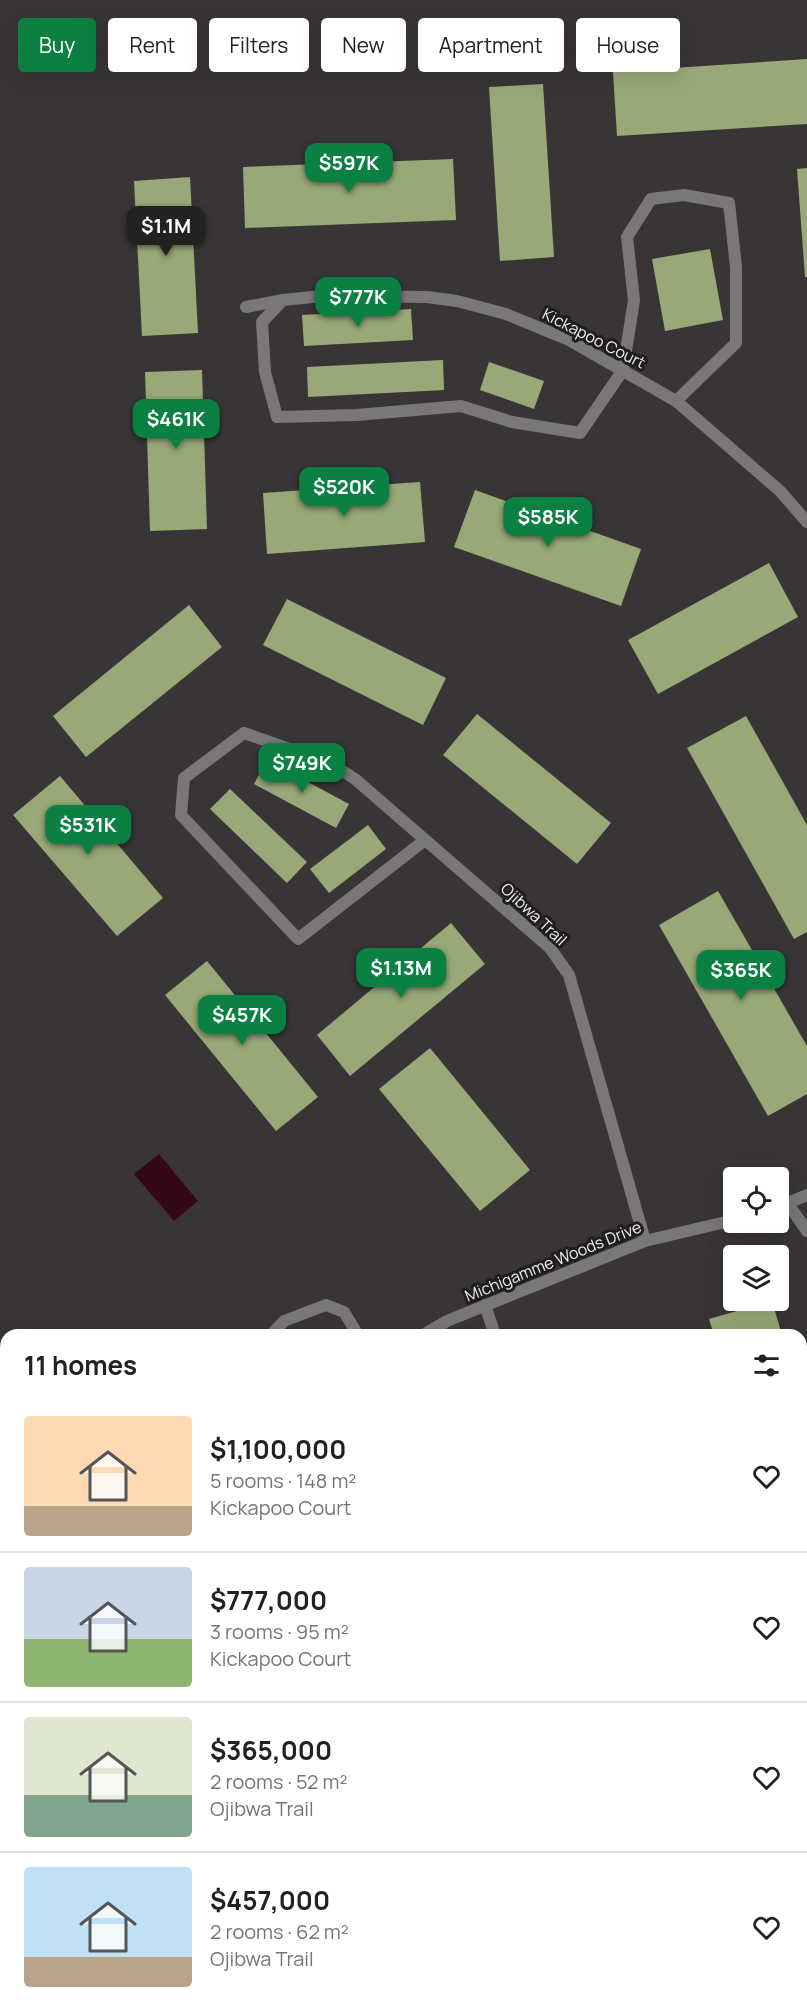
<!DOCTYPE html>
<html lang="en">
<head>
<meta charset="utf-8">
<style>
	body { margin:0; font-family:Manrope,sans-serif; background:#f6f6f6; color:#202124; height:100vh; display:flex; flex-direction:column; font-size:22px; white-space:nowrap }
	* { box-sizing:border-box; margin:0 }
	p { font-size:20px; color:#757577 }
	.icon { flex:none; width:33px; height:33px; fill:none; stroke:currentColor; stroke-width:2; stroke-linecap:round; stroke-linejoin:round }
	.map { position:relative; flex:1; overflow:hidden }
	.drawer { position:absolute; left:0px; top:1329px; width:807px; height:686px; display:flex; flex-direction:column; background:#fff; border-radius:18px 18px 0 0; box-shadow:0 6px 24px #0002 }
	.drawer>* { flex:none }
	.top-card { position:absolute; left:18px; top:18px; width:771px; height:54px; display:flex; gap:12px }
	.fabs { position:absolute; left:723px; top:1167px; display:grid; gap:12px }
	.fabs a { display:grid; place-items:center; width:66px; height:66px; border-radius:6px; background:#fff; box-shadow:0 6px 24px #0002; font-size:30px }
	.price { position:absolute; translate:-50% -51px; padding:0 14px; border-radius:12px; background:#0b8043; color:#fff; font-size:20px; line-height:39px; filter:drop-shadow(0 2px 3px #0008) }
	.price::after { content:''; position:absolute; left:50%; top:36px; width:18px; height:14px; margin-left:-9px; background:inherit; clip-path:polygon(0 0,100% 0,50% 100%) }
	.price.current { background:#222; color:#fff }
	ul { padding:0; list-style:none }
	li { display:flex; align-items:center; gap:18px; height:150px; padding:0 24px }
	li+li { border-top:2px solid #e0e0e0 }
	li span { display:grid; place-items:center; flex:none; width:168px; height:120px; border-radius:6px; color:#555 }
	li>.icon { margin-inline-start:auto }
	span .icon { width:72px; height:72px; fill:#fffc; stroke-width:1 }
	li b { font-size:26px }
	h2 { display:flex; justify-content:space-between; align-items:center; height:72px; padding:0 24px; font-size:26px }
	.pill { padding:0 21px; border-radius:6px; background:#fff; box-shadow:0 6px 24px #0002; font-size:21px; line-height:54px }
	.pill.current { background:#0b8043; color:#fff }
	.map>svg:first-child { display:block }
	.water { fill:#340818 }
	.building { fill:#98a977 }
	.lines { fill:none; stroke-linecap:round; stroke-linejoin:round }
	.service { stroke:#7a7778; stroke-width:12 }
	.minor { stroke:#7a7778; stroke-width:12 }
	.labels { text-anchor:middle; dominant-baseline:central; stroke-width:6; stroke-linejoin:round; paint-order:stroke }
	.street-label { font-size:16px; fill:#f1eeef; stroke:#1f1d1d }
</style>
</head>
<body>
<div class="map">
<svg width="807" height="2014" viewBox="0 0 807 2014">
	<rect width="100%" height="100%" fill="#393536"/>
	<!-- water -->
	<polygon class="water" points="159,1154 198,1201 174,1221 134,1174"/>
	<!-- building -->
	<g class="building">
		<polygon points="807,59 807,124 617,136 613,72"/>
		<polygon points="543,84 554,257 500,261 489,87"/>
		<polygon points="453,159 456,220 245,228 243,167"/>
		<polygon points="807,168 807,277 805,277 797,169"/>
		<polygon points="190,177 198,333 142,336 134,181"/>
		<polygon points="710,249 723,320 665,331 652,259"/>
		<polygon points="411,309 413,340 304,346 302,315"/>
		<polygon points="443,360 444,390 308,397 307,367"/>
		<polygon points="489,362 544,381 534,409 480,390"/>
		<polygon points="202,370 207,529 150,531 145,372"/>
		<polygon points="420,482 425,542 267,554 263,493"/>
		<polygon points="475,490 641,549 621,606 454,547"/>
		<polygon points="769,563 798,617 658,694 628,640"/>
		<polygon points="287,599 446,678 423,725 263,645"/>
		<polygon points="189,605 222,647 86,757 53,716"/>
		<polygon points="477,714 611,823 577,864 443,755"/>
		<polygon points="746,716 807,825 807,932 794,939 687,748"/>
		<polygon points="267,760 349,804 336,828 254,784"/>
		<polygon points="60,776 163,898 117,936 13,815"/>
		<polygon points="230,789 307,862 287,883 210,809"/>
		<polygon points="368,825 386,849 329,893 310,869"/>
		<polygon points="718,891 807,1046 807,1094 768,1116 659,925"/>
		<polygon points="451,923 485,964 350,1076 317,1035"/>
		<polygon points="207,961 318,1097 276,1131 165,995"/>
		<polygon points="430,1048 530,1170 480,1211 379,1089"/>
		<polygon points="772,1301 782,1335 714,1335 709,1319"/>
		<polygon points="801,1403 807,1421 807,1456 801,1457"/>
		<polygon points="807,1498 807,1662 803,1663 801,1651 801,1499"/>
		<polygon points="569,2008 654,2008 655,2014 579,2014 578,2012 571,2014"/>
	</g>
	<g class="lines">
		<!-- service -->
		<g class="service">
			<polyline points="283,300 262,322 265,372 277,417 357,415 461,406 512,422 580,433 623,370 634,300 627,237 651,199 684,195 729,203 736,267 736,343 676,401"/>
			<polyline points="244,733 184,778 181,815 298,939 425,840"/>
			<polyline points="788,1204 807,1231"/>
			<polyline points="485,1305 495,1335"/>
			<polyline points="271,1335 284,1321 326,1305 344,1312 358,1335"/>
		</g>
		<!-- minor -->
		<g class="minor">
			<polyline points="246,307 283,300 322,296 427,297 457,301 506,314 569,340 676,401 780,491 807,522"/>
			<polyline points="244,733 330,763 355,779 550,948 569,975 645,1241"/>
			<polyline points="778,1207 807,1195"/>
			<polyline points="423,1335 447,1321 645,1241 734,1220"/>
			<polyline points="0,1790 6,1787"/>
			<polyline points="0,1850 6,1842"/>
			<polyline points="0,1988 6,1993"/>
			<polyline points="22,2008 27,2014"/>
		</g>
	</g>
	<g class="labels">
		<!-- street labels -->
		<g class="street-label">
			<text transform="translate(594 338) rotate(27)">Kickapoo Court</text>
			<text transform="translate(534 914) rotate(43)">Ojibwa Trail</text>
			<text transform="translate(553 1261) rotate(-22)">Michigamme Woods Drive</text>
		</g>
	</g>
</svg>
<div class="fabs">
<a><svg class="icon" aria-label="locate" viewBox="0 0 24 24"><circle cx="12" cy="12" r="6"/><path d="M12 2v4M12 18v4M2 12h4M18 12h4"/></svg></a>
<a><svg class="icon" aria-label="layers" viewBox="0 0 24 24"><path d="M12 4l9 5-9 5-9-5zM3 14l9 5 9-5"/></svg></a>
</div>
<b class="price" style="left:349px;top:194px">$597K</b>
<b class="price current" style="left:166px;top:257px">$1.1M</b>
<b class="price" style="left:358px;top:328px">$777K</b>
<b class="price" style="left:176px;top:450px">$461K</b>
<b class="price" style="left:344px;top:518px">$520K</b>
<b class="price" style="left:548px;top:548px">$585K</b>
<b class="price" style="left:302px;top:794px">$749K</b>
<b class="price" style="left:88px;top:856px">$531K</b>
<b class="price" style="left:401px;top:999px">$1.13M</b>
<b class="price" style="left:741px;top:1001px">$365K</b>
<b class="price" style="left:242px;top:1046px">$457K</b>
<div class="top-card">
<a class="pill current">Buy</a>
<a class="pill">Rent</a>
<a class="pill">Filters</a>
<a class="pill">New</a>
<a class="pill">Apartment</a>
<a class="pill">House</a>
</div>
<section class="drawer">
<h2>11 homes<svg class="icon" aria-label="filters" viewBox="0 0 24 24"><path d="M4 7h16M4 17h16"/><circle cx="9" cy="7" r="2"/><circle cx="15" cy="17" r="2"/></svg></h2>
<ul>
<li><span style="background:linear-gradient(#ffd9b3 75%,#b9a48a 0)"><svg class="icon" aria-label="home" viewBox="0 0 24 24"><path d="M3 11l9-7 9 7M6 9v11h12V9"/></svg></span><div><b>$1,100,000</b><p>5 rooms · 148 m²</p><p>Kickapoo Court</p></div><svg class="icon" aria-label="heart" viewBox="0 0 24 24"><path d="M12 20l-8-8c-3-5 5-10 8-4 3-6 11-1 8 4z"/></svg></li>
<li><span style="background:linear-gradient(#c9d6e8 60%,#8fb573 0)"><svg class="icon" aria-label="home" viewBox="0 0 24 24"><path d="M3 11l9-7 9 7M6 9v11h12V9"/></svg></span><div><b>$777,000</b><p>3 rooms · 95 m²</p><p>Kickapoo Court</p></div><svg class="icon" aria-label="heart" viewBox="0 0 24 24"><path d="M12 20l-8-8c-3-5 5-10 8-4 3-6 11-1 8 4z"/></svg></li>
<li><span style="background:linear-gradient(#dfe7d0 65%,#7fa58c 0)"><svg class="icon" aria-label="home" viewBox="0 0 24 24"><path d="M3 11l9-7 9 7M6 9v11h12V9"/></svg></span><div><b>$365,000</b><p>2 rooms · 52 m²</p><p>Ojibwa Trail</p></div><svg class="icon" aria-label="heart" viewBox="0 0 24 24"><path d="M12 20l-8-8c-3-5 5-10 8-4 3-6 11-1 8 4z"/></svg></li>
<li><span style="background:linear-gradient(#bfe0f5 75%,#b9a48a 0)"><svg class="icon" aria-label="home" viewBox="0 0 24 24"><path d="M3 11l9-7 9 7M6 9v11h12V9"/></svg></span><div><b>$457,000</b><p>2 rooms · 62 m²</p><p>Ojibwa Trail</p></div><svg class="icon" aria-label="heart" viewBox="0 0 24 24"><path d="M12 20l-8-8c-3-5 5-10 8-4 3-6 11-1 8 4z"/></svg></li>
</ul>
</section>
</div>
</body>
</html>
